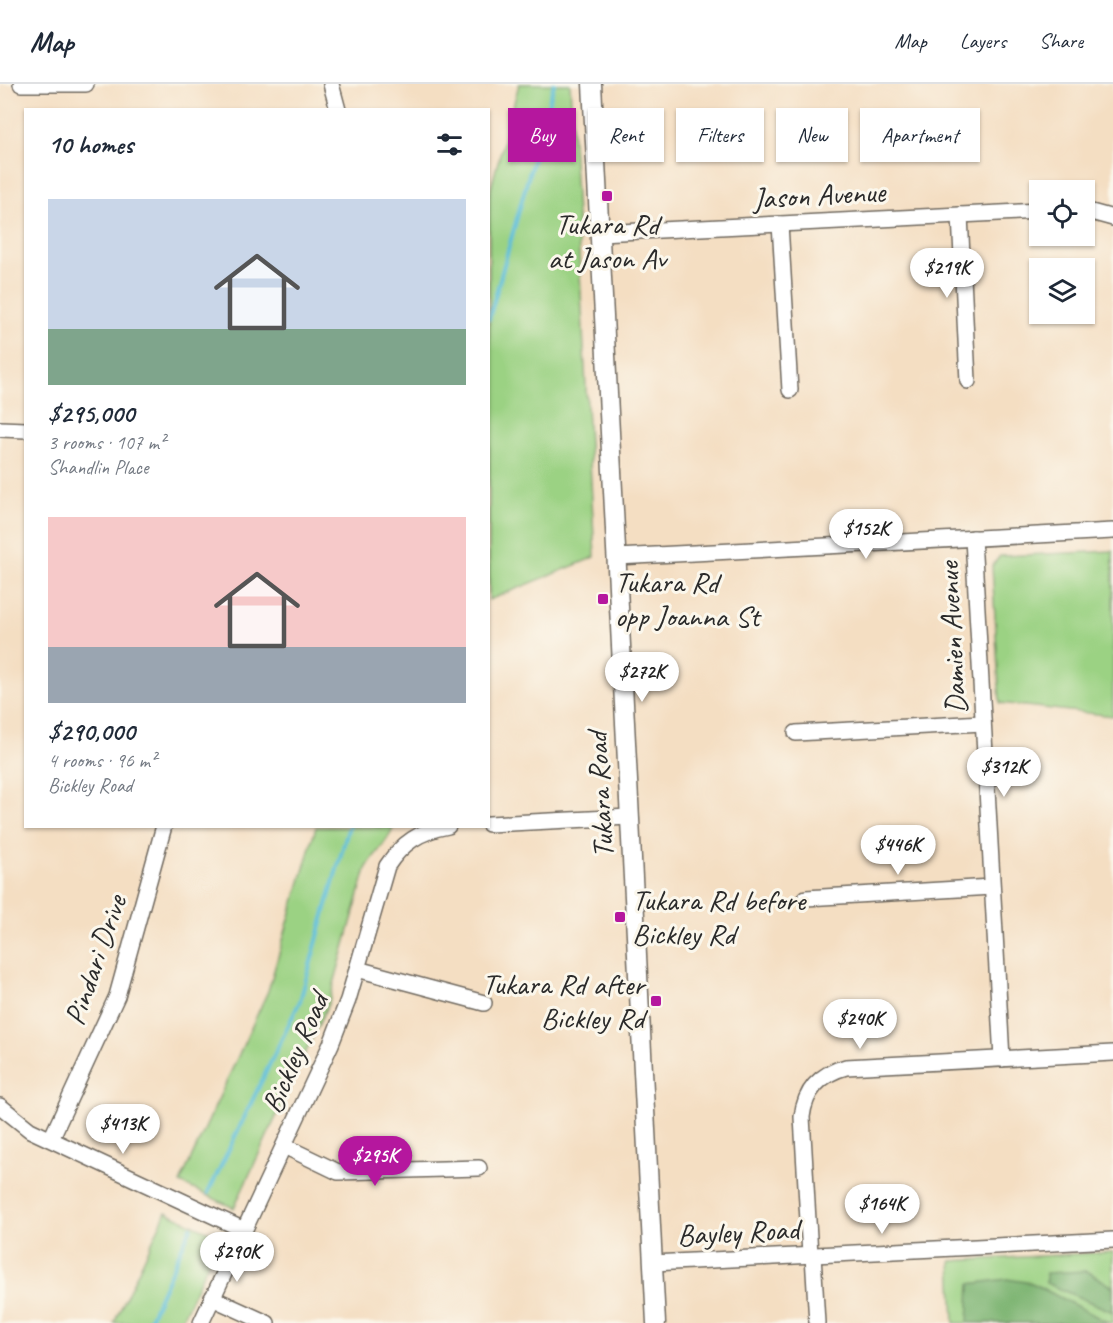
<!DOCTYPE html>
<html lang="en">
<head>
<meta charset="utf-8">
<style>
	body { margin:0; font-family:Caveat,sans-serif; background:#f6f6f7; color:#1f2937; height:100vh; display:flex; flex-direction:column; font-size:22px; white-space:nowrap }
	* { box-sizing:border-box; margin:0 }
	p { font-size:20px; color:#747a83 }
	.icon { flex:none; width:33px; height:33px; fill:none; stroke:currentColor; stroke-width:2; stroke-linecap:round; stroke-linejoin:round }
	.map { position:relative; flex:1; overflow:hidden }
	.sheet { position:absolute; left:24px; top:24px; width:466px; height:720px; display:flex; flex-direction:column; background:#fff; border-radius:0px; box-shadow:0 2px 4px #0004 }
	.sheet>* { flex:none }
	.banner { position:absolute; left:508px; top:24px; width:514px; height:54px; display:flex; gap:12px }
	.fabs { position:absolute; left:1029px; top:96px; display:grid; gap:12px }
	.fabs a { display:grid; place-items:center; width:66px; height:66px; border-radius:0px; background:#fff; box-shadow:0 2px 4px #0004; font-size:30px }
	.price { position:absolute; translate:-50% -51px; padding:0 14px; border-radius:21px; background:#fff; color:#222; font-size:20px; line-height:39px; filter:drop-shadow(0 2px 3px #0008) }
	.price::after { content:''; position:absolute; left:50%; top:36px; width:18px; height:14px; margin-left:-9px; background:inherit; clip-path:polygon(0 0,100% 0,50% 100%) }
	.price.active { background:#b5179e; color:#fff }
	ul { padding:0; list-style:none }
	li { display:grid; align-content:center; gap:12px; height:318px; padding:0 24px }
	li span { display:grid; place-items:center; height:186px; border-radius:0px; color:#555 }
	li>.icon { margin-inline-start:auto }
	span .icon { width:108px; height:108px; fill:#fffc; stroke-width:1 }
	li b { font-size:26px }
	h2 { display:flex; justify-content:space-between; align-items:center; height:72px; padding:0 24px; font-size:26px }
	.chip { padding:0 21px; border-radius:0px; background:#fff; box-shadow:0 2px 4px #0004; font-size:21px; line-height:54px }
	.chip.active { background:#b5179e; color:#fff }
	header { display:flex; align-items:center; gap:36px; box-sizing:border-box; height:84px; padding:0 30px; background:#fff; border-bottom:2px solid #e0e1e3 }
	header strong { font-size:28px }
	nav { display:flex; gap:33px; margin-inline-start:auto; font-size:21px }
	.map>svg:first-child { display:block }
	.green { fill:#9bd283; stroke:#637e57; stroke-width:1.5 }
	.forest { fill:#7cb471; stroke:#54704e; stroke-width:1.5 }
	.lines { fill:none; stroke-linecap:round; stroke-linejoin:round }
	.stream { stroke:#5abdd9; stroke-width:4 }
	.minor-casing { stroke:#716a60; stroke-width:18 }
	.tertiary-casing { stroke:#716a60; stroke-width:21 }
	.minor { stroke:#fff; stroke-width:15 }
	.tertiary { stroke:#fff; stroke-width:18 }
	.poi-dot { fill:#b5179e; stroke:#fbf7ec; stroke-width:2 }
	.labels { text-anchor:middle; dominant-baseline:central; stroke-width:6; stroke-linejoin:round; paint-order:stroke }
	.street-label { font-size:30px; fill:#2b2b2b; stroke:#fbf7ec }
	.poi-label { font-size:30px; fill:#2b2b2b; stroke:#fbf7ec; text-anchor:start }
</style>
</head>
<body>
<header>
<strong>Map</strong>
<nav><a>Map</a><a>Layers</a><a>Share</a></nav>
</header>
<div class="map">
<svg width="1113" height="1239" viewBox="0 0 1113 1239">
	<rect width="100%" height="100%" fill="#fbf7ec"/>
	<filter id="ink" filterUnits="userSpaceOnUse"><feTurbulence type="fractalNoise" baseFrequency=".0167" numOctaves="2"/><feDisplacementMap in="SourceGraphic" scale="12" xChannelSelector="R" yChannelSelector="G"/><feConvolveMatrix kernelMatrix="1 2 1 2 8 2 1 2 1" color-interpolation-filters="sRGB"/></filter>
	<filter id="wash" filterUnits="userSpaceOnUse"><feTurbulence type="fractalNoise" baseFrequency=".008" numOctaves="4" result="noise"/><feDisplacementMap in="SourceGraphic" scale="24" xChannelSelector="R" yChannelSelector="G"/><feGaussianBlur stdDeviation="1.35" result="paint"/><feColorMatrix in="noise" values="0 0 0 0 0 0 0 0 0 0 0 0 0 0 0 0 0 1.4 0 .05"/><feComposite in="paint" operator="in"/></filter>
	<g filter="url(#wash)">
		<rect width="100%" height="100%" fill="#f4dec2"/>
		<!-- green -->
		<g class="green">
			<polygon points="519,0 570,0 595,473 489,516 489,111"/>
			<polygon points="1113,467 1113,632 1000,619 992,482 1000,472"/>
			<path d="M316 743H393C390 756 373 771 366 785L329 918 234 1124 180 1099 268 907Z"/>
			<polygon points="166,1128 220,1153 180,1239 114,1239"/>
			<polygon points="1113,1168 1113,1239 954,1239 951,1177"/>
		</g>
		<!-- forest -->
		<g class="forest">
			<polygon points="1087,1187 1113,1203 1113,1228 1046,1199 1046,1189"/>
			<polygon points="1007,1195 1032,1199 1109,1239 968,1239 970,1200"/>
		</g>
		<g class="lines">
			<!-- stream -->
			<g class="stream">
				<polyline points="489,235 554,0"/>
				<polyline points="208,1109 300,917 349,742"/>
				<polyline points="148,1239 191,1143"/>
			</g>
		</g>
	</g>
	<g filter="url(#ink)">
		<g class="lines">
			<defs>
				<g id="minor">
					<polyline points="21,0 86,0"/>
					<polyline points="331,0 338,26"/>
					<polyline points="1084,126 1113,134"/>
					<polyline points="960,131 968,297"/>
					<polyline points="780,140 790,306"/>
					<polyline points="600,149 1040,127"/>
					<polyline points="0,345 26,346"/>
					<polyline points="973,454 1002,975"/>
					<polyline points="617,473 1113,447"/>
					<polyline points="796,649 983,639"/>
					<polyline points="489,740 629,733"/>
					<polyline points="806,814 992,803"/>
					<polyline points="357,885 484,919"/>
					<polyline points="0,1022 30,1046 244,1146"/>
					<polyline points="51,1055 117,912 164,742"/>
					<polyline points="284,1062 338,1088 479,1084"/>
					<path d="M810 1171 802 1033C805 1006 820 990 846 983L1113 969"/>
					<polyline points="813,1171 817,1239"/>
					<polyline points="653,1179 1113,1156"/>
					<polyline points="212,1214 267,1239"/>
					<path d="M201 1239 331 960 348 916 387 782C402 759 420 747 448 742"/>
				</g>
				<polyline id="tertiary" points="592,0 656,1239"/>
			</defs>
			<!-- minor casing -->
			<use href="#minor" class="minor-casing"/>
			<!-- tertiary casing -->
			<use href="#tertiary" class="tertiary-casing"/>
			<!-- minor -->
			<use href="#minor" class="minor"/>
			<!-- tertiary -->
			<use href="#tertiary" class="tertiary"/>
		</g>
	</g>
	<!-- markers -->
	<g class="poi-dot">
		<rect x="601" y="106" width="12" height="12" rx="3"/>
		<rect x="597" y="509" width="12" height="12" rx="3"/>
		<rect x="614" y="827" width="12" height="12" rx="3"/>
		<rect x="650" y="911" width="12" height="12" rx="3"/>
	</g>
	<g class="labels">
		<!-- street labels -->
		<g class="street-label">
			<text transform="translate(819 111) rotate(-3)">Jason Avenue</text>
			<text transform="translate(952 554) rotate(-93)">Damien Avenue</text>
			<text transform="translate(600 711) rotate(-93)">Tukara Road</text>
			<text transform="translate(95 876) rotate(-71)">Pindari Drive</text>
			<text transform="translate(295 969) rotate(-67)">Bickley Road</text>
			<text transform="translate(738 1148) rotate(-3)">Bayley Road</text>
		</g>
		<!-- poi labels -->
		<g class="poi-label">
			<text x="607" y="140" text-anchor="middle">Tukara Rd<tspan x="607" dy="34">at Jason Av</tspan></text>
			<text x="615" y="498">Tukara Rd<tspan x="615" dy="34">opp Joanna St</tspan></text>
			<text x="632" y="816">Tukara Rd before<tspan x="632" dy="34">Bickley Rd</tspan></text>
			<text x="644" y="900" text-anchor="end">Tukara Rd after<tspan x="644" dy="34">Bickley Rd</tspan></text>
		</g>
	</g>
</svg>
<div class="fabs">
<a><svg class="icon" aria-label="locate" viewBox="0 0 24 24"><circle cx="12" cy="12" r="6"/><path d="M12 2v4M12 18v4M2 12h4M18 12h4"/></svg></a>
<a><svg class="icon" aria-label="layers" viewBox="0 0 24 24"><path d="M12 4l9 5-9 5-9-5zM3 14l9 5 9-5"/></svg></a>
</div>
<b class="price" style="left:947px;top:215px">$219K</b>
<b class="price" style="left:866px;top:476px">$152K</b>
<b class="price" style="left:642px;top:619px">$272K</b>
<b class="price" style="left:1004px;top:714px">$312K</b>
<b class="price" style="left:898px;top:792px">$446K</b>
<b class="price" style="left:860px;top:966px">$240K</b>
<b class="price" style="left:123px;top:1071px">$413K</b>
<b class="price active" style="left:375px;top:1103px">$295K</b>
<b class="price" style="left:882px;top:1151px">$164K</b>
<b class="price" style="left:237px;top:1199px">$290K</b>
<div class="banner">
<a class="chip active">Buy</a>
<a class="chip">Rent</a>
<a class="chip">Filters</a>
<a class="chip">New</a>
<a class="chip">Apartment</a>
</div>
<section class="sheet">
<h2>10 homes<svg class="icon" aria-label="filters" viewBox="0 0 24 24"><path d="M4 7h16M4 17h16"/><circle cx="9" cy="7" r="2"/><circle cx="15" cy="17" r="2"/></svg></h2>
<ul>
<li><span style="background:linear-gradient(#c9d6e8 70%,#7fa58c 0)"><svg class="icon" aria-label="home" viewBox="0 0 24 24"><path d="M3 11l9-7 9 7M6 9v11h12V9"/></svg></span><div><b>$295,000</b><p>3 rooms · 107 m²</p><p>Shandlin Place</p></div></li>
<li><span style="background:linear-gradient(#f6c9c9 70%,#9aa5b1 0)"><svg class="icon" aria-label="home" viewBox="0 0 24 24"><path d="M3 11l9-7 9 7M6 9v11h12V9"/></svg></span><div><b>$290,000</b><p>4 rooms · 96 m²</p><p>Bickley Road</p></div></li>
</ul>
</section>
</div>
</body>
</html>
